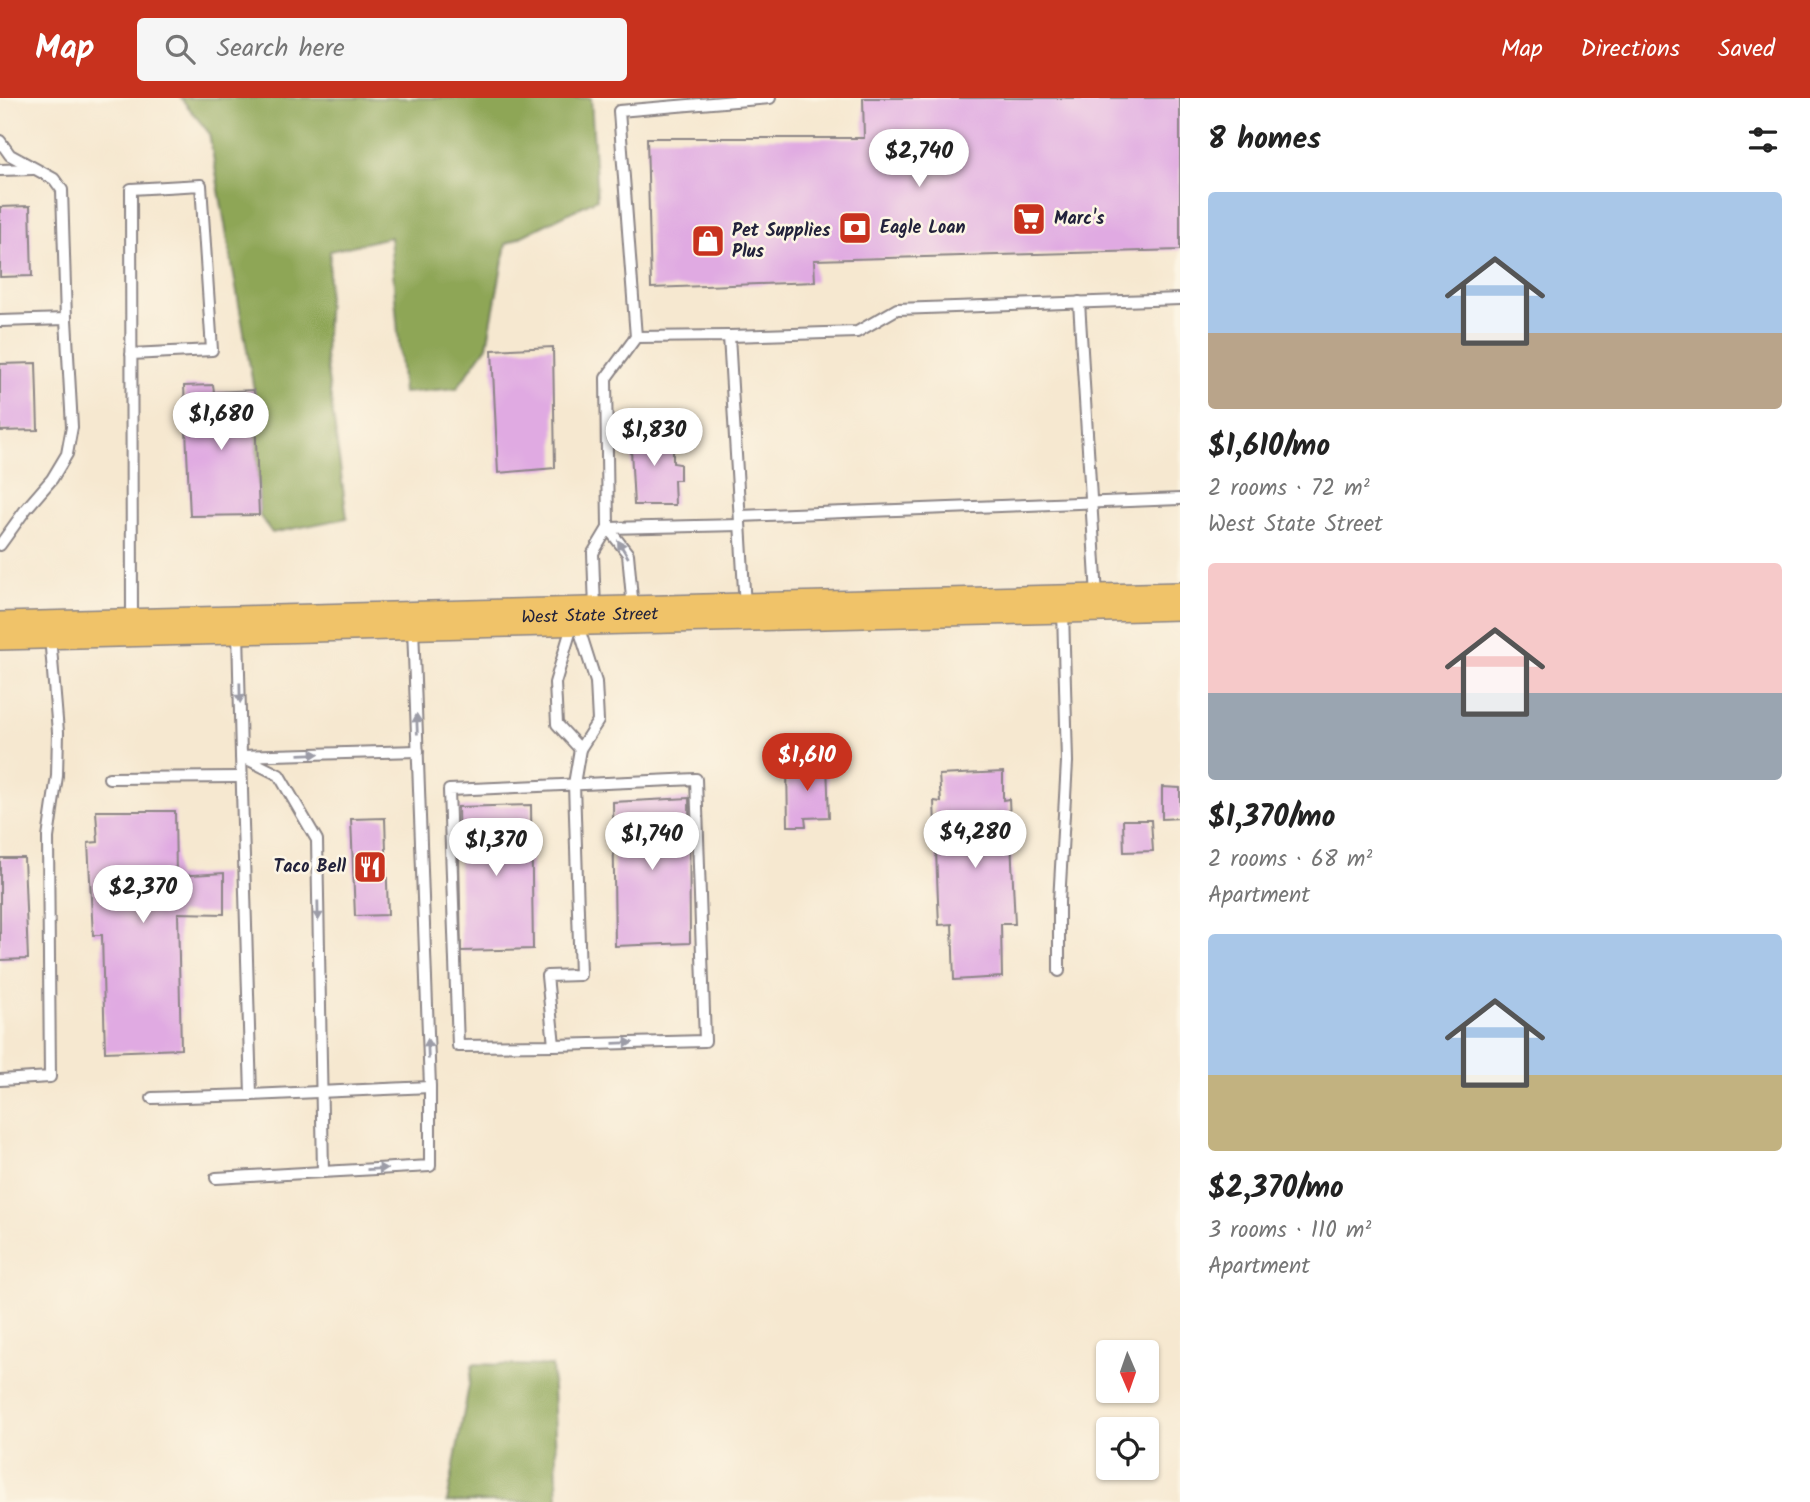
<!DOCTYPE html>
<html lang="en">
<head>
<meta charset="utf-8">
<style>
	body { margin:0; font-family:Kalam,sans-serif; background:#f6f6f6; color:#222; height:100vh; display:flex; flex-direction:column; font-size:26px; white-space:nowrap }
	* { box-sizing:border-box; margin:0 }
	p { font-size:23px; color:#767676 }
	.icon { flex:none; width:38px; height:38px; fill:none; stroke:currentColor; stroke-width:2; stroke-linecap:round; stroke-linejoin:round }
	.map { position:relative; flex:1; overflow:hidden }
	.sheet { display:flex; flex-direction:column; background:#fff; width:630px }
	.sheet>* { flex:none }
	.needle { width:46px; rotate:178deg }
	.buttons { position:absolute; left:1096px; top:1242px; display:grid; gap:14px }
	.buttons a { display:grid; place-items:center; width:63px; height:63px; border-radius:7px; background:#fff; box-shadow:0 2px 5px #0004; font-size:35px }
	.price { position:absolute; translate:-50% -60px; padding:0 16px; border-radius:24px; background:#fff; color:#222; font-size:23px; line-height:46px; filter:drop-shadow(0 2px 4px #0008) }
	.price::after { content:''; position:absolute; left:50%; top:42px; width:21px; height:16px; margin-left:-10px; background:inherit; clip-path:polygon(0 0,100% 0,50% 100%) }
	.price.selected { background:#c8321e; color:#fff }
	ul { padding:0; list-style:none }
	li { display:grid; align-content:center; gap:14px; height:371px; padding:0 28px }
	li span { display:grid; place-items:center; height:217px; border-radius:7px; color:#555 }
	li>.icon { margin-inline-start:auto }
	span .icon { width:126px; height:126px; fill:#fffc; stroke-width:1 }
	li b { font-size:30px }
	h2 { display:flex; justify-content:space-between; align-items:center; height:84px; padding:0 28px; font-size:30px }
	header { display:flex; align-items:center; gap:42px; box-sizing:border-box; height:98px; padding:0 35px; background:#c8321e; color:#fff }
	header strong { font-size:33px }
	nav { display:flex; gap:38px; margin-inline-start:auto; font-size:24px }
	.search { width:490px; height:63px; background:#f6f6f6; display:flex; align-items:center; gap:18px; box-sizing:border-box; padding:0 24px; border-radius:7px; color:#767676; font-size:26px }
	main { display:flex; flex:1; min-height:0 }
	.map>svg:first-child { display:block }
	.forest { fill:#8ea657; stroke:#586449; stroke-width:2 }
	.building { fill:#e0aae2 }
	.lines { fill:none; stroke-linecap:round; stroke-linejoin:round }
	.service-casing { stroke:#8c8586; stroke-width:14 }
	.trunk-casing { stroke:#8c8586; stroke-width:40 }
	.service { stroke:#fff; stroke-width:10 }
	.trunk { stroke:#f0c369; stroke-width:37 }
	.oneway { fill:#9c9ca7 }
	.labels { text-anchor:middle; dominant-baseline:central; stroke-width:5; stroke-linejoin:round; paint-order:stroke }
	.poi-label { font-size:18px; font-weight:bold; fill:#22223b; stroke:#fcf5e5; text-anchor:start }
	.street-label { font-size:18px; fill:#22223b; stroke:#fcf5e5 }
</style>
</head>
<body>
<header>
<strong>Map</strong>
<div class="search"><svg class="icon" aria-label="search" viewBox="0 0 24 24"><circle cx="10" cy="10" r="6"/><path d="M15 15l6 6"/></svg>Search here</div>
<nav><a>Map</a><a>Directions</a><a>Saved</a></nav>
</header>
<main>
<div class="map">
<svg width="1180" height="1404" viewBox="0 0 1180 1404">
	<rect width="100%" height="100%" fill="#fcf5e5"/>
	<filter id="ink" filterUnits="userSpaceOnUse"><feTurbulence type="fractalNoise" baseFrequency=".0143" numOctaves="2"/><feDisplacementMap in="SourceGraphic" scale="14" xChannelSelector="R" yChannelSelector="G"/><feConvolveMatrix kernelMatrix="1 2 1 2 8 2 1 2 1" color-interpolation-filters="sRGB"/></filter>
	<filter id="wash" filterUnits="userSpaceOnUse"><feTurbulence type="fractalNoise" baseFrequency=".00686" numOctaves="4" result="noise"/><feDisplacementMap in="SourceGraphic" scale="28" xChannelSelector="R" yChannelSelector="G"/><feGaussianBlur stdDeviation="1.57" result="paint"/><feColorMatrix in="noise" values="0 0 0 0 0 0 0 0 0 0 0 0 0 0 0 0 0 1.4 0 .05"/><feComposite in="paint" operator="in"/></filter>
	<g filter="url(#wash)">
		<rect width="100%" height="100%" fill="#f6e8d0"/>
		<!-- forest -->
		<g class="forest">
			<polygon points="181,0 591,0 597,101 506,146 487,248 457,290 403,295 390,139 330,153 325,258 347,420 272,435 259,417 254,292 209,35"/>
			<polygon points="473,1266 552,1268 558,1404 447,1404"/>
		</g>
		<g id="blocks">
			<!-- building -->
			<g class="building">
				<polygon points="863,0 1180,0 1180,152 814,162 815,184 651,190 647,40 864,40"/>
				<polygon points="30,108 32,178 0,179 0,109"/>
				<polygon points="553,249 555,370 498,375 492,252"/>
				<polygon points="36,265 38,332 0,333 0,266"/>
				<polygon points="213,287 214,294 254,292 259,417 190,418 184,288"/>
				<polygon points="673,332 673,365 680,366 680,382 674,382 675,407 634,407 630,333"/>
				<polygon points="787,667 827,667 829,719 805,720 806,728 788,728"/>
				<polygon points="1003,674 1003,702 1009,701 1015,826 1001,826 1002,879 954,882 952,826 939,827 934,703 941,704 939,677"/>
				<polygon points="1162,689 1180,690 1180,720 1162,721"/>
				<polygon points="689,700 690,845 615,848 613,704"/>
				<polygon points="531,707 533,851 461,853 458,709"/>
				<polygon points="96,713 175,713 176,778 224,775 224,816 178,815 181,951 105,954 102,837 93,837 88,745 98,744"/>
				<polygon points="385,720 388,817 355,818 351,721"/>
				<polygon points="1123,722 1151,722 1153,753 1124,754"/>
				<polygon points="0,760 24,760 28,861 0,862"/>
			</g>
		</g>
	</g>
	<g filter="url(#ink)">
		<use href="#blocks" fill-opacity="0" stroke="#8c8586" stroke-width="2"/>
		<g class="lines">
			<defs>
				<g id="service">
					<polyline points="0,43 10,57 54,81 62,92 66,221"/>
					<polyline points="0,72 33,71"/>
					<polyline points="1079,204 1097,498"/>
					<polyline points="0,223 66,221 72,329 67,356 52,381 26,411 0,447"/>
					<polyline points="729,238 857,234 897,211 1180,201"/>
					<polyline points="636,239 606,280 608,430 740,427"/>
					<polyline points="131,256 212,252 201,87 131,91 132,523"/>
					<polyline points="740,418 1180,401"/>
					<polyline points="745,509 729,238 636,239 619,13 770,0"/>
					<polyline points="595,511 593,455 608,430 628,456 633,511"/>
					<polygon points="575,518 596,584 598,623 580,651 557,626 555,585"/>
					<polyline points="238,533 241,658 279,677 317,742 323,1074"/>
					<polyline points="109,680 241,679"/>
					<polyline points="1059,873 1059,804 1067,664 1063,512"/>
					<polyline points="554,947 705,943 696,681 449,692 458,948 554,947 547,878 580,877 574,686 580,651"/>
					<polyline points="0,982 50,979 48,740 57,678 58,634 50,538"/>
					<polyline points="251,997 430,989"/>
					<polyline points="152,1000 251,997 241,658 418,653"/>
					<polyline points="216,1080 430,1068 430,989 413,529"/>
				</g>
				<g id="trunk">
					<path id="s1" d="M0 533 1180 503"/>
				</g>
			</defs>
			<!-- service casing -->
			<use href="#service" class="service-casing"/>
			<!-- trunk casing -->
			<use href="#trunk" class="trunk-casing"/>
			<!-- service -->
			<use href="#service" class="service"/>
			<!-- trunk -->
			<use href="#trunk" class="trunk"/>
		</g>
		<!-- one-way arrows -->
		<defs><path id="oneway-solid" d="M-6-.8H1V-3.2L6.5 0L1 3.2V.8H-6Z" transform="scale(1.75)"/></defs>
		<g class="oneway">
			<use href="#oneway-solid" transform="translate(623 451) rotate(-121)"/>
			<use href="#oneway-solid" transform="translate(240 595) rotate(89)"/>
			<use href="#oneway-solid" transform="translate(417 626) rotate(-92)"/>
			<use href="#oneway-solid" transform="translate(309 656) rotate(-2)"/>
			<use href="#oneway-solid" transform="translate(318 813) rotate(89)"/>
			<use href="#oneway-solid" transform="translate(623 945) rotate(-2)"/>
			<use href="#oneway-solid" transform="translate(428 951) rotate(-92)"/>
			<use href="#oneway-solid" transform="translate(377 1071) rotate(-3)"/>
		</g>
	</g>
	<!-- icons -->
	<defs>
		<symbol id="supermarket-square" viewBox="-11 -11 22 22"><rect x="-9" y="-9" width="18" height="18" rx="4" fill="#c8321e" stroke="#fcf5e5"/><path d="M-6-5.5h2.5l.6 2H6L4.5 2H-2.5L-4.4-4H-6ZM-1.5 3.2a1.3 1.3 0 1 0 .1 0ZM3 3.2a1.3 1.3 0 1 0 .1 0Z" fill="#fff"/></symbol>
		<symbol id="bank-square" viewBox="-11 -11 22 22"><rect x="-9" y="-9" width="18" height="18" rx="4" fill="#c8321e" stroke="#fcf5e5"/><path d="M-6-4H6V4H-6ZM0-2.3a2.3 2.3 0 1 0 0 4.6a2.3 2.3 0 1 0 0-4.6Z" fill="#fff"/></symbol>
		<symbol id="shop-square" viewBox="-11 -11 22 22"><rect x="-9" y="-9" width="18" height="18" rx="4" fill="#c8321e" stroke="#fcf5e5"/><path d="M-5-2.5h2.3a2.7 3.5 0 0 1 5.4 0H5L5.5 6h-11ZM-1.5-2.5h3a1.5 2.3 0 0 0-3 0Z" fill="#fff"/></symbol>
		<symbol id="restaurant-square" viewBox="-11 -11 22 22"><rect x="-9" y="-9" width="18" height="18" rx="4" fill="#c8321e" stroke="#fcf5e5"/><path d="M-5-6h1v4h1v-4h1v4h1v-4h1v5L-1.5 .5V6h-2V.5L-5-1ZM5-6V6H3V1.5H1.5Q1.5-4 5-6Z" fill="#fff"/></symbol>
	</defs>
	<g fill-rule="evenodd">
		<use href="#supermarket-square" x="1010" y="102" width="38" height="38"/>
		<use href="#bank-square" x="836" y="111" width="38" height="38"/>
		<use href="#shop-square" x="689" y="124" width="38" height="38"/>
		<use href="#restaurant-square" x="351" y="750" width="38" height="38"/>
	</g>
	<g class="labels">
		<!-- poi labels -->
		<g class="poi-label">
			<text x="1054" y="121">Marc's</text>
			<text x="880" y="130">Eagle Loan</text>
			<text x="732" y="133">Pet Supplies<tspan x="732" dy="21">Plus</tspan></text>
			<text x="346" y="769" text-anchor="end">Taco Bell</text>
		</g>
		<!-- street labels -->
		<g class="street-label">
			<text stroke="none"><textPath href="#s1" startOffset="590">West State Street</textPath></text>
		</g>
	</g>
</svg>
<div class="buttons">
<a><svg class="needle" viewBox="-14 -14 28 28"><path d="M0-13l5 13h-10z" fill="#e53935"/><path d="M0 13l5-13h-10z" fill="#767676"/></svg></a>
<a><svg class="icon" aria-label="locate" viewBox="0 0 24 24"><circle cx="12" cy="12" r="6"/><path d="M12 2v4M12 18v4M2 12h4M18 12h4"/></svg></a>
</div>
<b class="price" style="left:919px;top:91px">$2,740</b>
<b class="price" style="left:221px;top:354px">$1,680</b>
<b class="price" style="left:654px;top:370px">$1,830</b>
<b class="price selected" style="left:807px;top:695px">$1,610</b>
<b class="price" style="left:975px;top:772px">$4,280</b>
<b class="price" style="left:652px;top:774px">$1,740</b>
<b class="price" style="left:496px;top:780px">$1,370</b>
<b class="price" style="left:143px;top:827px">$2,370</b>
</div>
<section class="sheet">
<h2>8 homes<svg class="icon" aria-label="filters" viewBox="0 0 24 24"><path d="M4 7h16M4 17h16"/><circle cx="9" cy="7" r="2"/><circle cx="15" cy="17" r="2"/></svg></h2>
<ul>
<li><span style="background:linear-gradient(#a9c7e8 65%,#b9a48a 0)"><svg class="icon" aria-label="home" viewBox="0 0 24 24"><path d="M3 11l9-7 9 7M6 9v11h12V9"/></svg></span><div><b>$1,610/mo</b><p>2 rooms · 72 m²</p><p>West State Street</p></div></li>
<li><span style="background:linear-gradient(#f6c9c9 60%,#9aa5b1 0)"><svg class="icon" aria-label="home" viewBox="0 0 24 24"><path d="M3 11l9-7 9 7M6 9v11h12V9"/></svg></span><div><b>$1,370/mo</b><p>2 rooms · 68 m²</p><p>Apartment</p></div></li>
<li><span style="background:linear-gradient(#a9c7e8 65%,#c2b280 0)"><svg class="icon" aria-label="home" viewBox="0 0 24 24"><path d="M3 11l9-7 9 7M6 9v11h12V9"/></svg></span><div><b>$2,370/mo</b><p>3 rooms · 110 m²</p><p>Apartment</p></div></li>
</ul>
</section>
</main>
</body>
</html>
